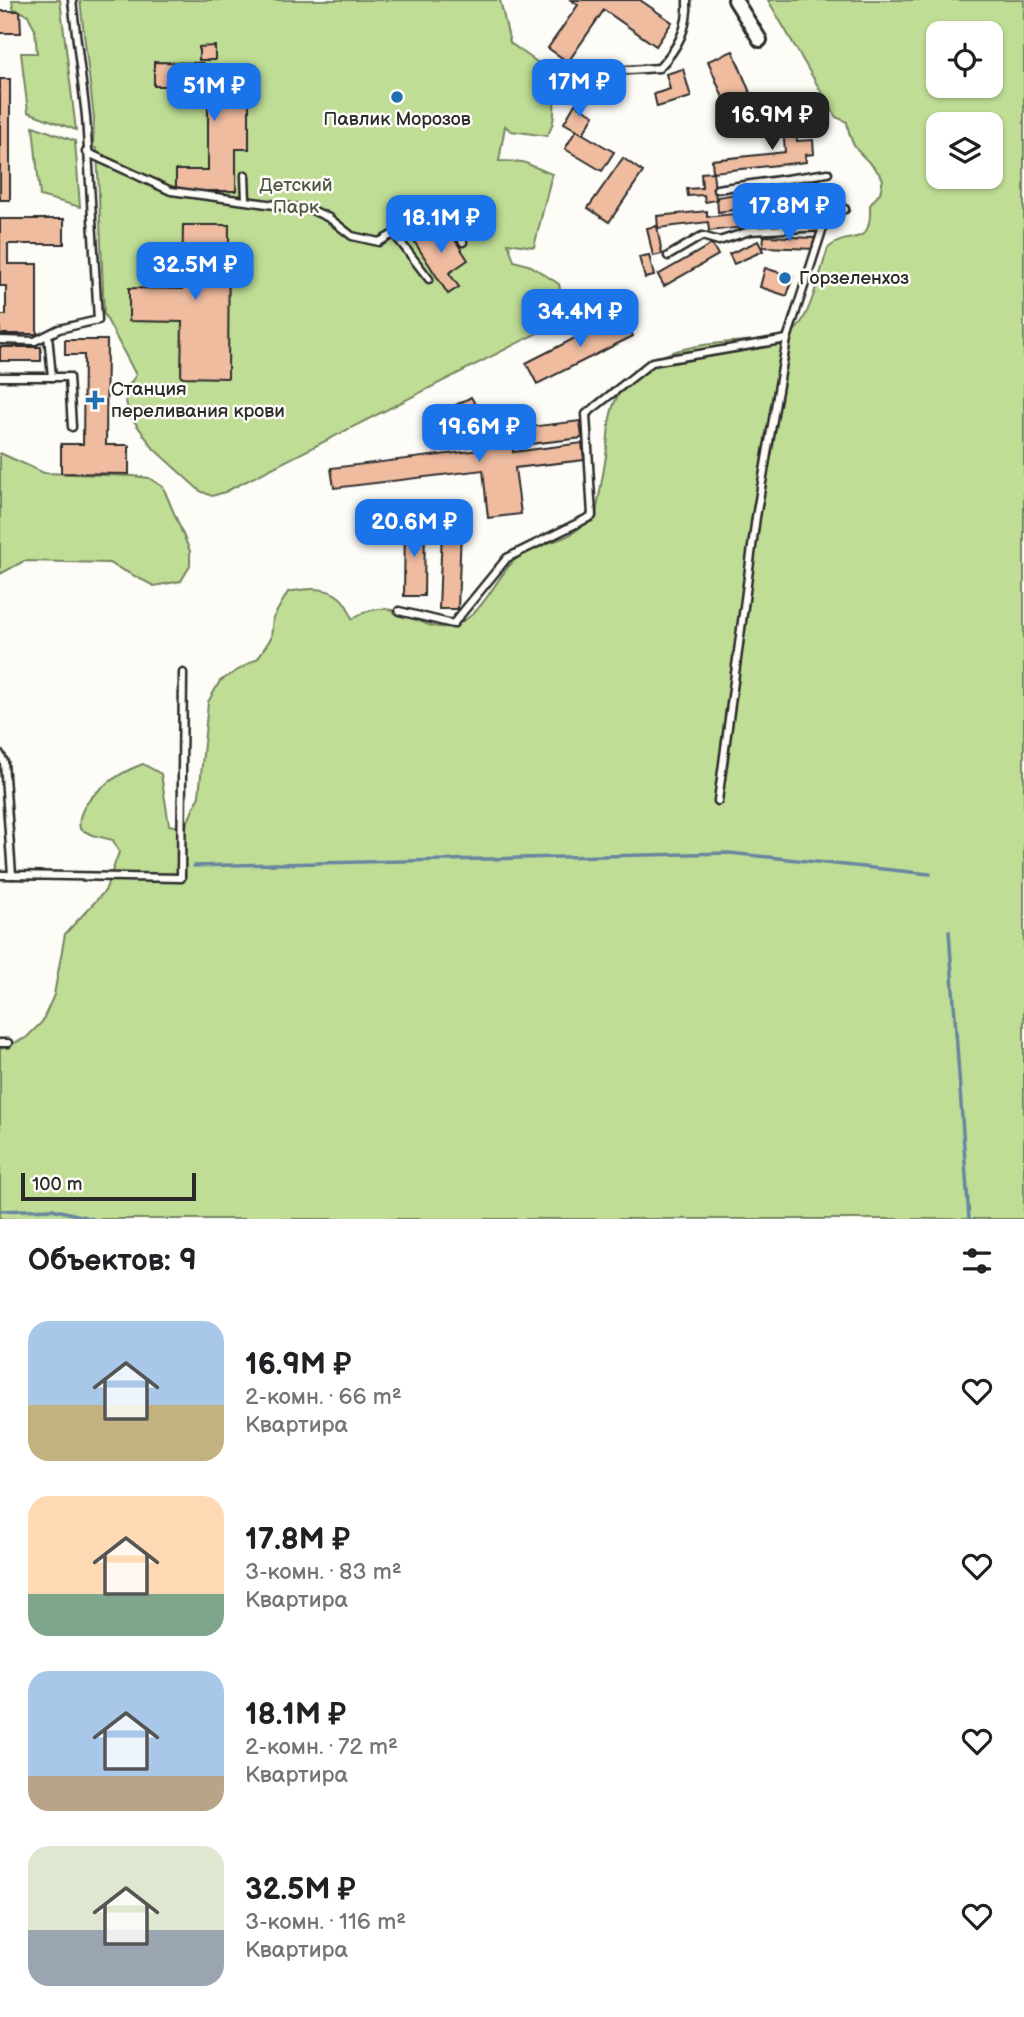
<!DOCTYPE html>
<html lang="ru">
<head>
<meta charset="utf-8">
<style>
	body { margin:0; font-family:"Balsamiq Sans",sans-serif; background:#f2f2f2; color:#202124; height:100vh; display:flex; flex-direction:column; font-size:26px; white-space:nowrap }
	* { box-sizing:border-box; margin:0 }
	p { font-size:23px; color:#757577 }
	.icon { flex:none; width:38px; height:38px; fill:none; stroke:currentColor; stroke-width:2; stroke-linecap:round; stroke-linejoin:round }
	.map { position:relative; height:1219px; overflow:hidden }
	.side { display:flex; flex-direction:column; background:#fff; flex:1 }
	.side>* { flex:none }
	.buttons { position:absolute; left:926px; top:21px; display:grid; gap:14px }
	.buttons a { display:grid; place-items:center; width:77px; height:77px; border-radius:14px; background:#fff; box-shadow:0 2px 5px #0004; font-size:35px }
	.scale { position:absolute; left:21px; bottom:18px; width:175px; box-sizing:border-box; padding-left:7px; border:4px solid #2b2b2b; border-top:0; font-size:19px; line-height:24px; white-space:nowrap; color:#2b2b2b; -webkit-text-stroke:5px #fdfcf7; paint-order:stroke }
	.price { position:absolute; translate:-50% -60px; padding:0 16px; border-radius:14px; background:#1a73e8; color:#fff; font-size:23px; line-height:46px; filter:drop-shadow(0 2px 4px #0008) }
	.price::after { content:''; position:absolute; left:50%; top:42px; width:21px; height:16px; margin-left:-10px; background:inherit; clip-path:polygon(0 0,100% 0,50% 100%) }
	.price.active { background:#222; color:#fff }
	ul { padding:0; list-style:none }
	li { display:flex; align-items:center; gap:21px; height:175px; padding:0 28px }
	li span { display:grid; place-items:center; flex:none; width:196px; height:140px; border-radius:21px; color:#555 }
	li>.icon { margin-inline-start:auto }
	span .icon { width:84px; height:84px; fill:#fffc; stroke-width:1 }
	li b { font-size:30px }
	h2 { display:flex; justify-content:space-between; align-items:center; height:84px; padding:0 28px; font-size:30px }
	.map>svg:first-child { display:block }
	.green { fill:#bfdd95; stroke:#758460; stroke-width:2; fill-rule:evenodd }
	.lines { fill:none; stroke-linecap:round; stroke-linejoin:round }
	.stream { stroke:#68869f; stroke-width:3.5 }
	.building { fill:#efbca0; stroke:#2b2b2b; stroke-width:2 }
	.service-casing { stroke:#2b2b2b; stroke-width:11 }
	.minor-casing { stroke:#2b2b2b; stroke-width:18 }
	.service { stroke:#fdfcf7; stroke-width:6 }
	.minor { stroke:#fdfcf7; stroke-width:12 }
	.poi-dot { fill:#1f6fb2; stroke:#fdfcf7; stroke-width:2.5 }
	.labels { text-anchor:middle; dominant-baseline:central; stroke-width:5; stroke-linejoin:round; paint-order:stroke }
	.poi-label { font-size:19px; fill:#2b2b2b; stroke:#fdfcf7; text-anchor:start }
	.park-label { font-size:19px; fill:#505846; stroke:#fdfcf7 }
</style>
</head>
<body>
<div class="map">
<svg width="1024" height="1219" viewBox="0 0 1024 1219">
	<rect width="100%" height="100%" fill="#fdfcf7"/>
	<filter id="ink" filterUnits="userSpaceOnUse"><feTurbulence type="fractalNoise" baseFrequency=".0143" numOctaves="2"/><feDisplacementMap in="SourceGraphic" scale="14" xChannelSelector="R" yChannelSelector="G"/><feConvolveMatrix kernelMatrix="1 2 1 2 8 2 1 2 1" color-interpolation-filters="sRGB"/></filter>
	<g filter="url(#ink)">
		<!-- green -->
		<g class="green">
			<polygon points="12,0 60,0 76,130 28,112 21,53 37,53 35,30 28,15 13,8"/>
			<path d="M80 0H500L510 43 557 76C550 97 560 116 547 136L511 131 505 126 499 161 523 162 552 174 534 247 508 243 514 261 531 266 559 284 563 304 555 324 225 492 212 496 200 491 154 449 129 414 124 392 136 375 104 314 97 149 93 147 94 118Z"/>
			<path d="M768 0H1024V1219H0V1049L26 1038 42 1022 54 995 65 934 105 891 119 852 113 840 92 835 80 829C74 800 120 772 143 764L161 774 169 825 185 828 199 796 208 702 220 681 258 658 271 638 273 618 288 592C317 586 343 586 352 619 399 588 418 638 454 625 481 616 492 586 509 566 524 548 545 545 565 537 578 532 585 522 596 515 599 495 603 476 606 456 609 436 607 418 616 399 642 345 706 344 757 340 771 339 786 339 797 328 811 313 821 269 828 248 850 229 872 251 870 205L880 193 883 179C866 153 852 157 847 122L836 117ZM938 33H990V86H938ZM938 124H990V177H938Z"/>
			<polygon points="33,126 75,141 80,207 40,196"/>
			<polygon points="0,453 44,473 133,476 149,478 163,487 190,551 190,566 181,581 154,586 109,563 24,561 0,574"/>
		</g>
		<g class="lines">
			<!-- stream -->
			<g class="stream">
				<polyline points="194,866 729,853 930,874"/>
				<polyline points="949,931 969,1219"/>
				<polyline points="0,1211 52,1209 93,1219"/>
			</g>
		</g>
		<!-- building -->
		<g class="building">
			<polygon points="571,0 640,0 672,22 656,46 604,10 568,62 548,48 578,5"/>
			<polygon points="0,11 20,11 21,33 0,33"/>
			<polygon points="215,46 215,60 199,60 199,47"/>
			<polygon points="733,51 757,110 732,120 708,61"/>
			<polygon points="154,62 203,63 203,73 249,73 249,149 236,149 236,191 176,191 176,170 208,170 208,86 154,86"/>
			<polygon points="683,69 691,97 657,107 654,94 670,89 666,74"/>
			<rect x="0" y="79" width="10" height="121"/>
			<polygon points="575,104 594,115 583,134 564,123"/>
			<polygon points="795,115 797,141 813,140 814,154 805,155 806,162 713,172 712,160 785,152 782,116"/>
			<polygon points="576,130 614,152 602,171 565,149"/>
			<polygon points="623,158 643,172 609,222 588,208"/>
			<polygon points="713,172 716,200 705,202 704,195 688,196 687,189 702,188 701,173"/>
			<polygon points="820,181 821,198 718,212 717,197"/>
			<polygon points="814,205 815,219 709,231 708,222 658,228 657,216 707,211 707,217"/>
			<polygon points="0,219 64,219 64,244 8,244 8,264 37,264 37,334 0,334 0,315 6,315 6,286 0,286"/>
			<polygon points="183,225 229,225 228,378 181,377 182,322 129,321 129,288 182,289"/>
			<polygon points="657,226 662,254 653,256 647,228"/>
			<polygon points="421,228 441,234 448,229 468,260 449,273 459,287 448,294 410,235"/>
			<polygon points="764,236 815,238 815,249 763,247"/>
			<polygon points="758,241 763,251 734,264 729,254"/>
			<polygon points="712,244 718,255 664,286 658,275"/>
			<polygon points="649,255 654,276 645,278 639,257"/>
			<polygon points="765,268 793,277 787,296 760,287"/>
			<polygon points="622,314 633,336 537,384 526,363"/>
			<polygon points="65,340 107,340 106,445 129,445 129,474 61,473 61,444 83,444 84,355 65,355"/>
			<rect x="0" y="347" width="41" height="14"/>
			<polygon points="471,397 480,413 463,422 454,406"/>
			<polygon points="580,421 582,438 513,446 513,452 582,443 584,460 515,468 521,514 488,518 483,470 334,488 331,468 481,450 479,433"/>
			<polygon points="405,523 425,523 424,596 404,596"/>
			<polygon points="442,529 461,529 458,609 439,609"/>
		</g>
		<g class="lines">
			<defs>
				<g id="service">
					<path d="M583 73 659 68C677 49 689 28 687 0"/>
					<polyline points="86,152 171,191 312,210 329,218 352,236 379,242 413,223 449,221 463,242"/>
					<polyline points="245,175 246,200"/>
					<polyline points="717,189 828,173"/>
					<polyline points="395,235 429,279"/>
					<polyline points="668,256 702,236 719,241 750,231 823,227"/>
					<polyline points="48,335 52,377"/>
					<polyline points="0,340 35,341 59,329 98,320 86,116 72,0"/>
					<polyline points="0,377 69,377 72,427"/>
					<polyline points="399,611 453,624 507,558 592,516 586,414 652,362 787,339"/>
					<polyline points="0,754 4,762 12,875 181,878 183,673"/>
					<polyline points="718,801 756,517 787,339 828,212 845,209"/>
					<polyline points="0,875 12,875"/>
					<polyline points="0,1043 8,1043"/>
				</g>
				<polyline id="minor" points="735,0 760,40"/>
			</defs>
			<!-- service casing -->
			<use href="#service" class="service-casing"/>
			<!-- minor casing -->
			<use href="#minor" class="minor-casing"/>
			<!-- service -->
			<use href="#service" class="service"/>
			<!-- minor -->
			<use href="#minor" class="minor"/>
		</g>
	</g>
	<!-- markers -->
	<g class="poi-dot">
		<circle cx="397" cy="97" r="7"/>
		<circle cx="785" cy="278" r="7"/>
		<path d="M91.5 389.5h7v7h7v7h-7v7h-7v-7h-7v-7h7z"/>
	</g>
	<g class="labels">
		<!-- poi labels -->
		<g class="poi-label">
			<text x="397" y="119" text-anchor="middle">Павлик Морозов</text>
			<text x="799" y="278">Горзеленхоз</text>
			<text x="111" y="389">Станция<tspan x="111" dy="22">переливания крови</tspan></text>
		</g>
		<!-- park labels -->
		<g class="park-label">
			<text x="296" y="185">Детский<tspan x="296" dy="22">Парк</tspan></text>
		</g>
	</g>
</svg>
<div class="buttons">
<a><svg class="icon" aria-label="locate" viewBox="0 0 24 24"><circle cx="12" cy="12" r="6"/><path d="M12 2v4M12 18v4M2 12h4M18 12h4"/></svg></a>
<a><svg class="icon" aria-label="layers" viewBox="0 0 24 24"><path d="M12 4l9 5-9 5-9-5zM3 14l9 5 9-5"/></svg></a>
</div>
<div class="scale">100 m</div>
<b class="price" style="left:579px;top:119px">17M ₽</b>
<b class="price" style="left:214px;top:123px">51M ₽</b>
<b class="price active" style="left:772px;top:152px">16.9M ₽</b>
<b class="price" style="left:789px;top:243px">17.8M ₽</b>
<b class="price" style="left:441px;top:255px">18.1M ₽</b>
<b class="price" style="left:195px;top:302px">32.5M ₽</b>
<b class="price" style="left:580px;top:349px">34.4M ₽</b>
<b class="price" style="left:479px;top:464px">19.6M ₽</b>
<b class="price" style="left:414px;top:559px">20.6M ₽</b>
</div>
<section class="side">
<h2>Объектов: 9<svg class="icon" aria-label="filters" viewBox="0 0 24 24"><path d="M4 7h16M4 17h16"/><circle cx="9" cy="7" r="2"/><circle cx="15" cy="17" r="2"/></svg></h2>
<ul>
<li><span style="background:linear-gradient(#a9c7e8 60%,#c2b280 0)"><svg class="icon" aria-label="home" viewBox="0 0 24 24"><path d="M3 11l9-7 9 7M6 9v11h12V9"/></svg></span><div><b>16.9M ₽</b><p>2-комн. · 66 m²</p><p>Квартира</p></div><svg class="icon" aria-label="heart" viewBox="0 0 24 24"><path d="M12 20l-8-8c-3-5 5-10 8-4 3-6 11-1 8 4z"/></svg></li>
<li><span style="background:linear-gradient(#ffd9b3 70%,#7fa58c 0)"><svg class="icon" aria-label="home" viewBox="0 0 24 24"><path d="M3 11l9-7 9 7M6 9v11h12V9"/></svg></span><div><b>17.8M ₽</b><p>3-комн. · 83 m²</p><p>Квартира</p></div><svg class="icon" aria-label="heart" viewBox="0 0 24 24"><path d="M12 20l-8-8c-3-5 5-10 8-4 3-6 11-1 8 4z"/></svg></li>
<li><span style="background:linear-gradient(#a9c7e8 75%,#b9a48a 0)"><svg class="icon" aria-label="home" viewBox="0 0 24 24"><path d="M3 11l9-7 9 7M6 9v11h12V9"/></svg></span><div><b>18.1M ₽</b><p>2-комн. · 72 m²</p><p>Квартира</p></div><svg class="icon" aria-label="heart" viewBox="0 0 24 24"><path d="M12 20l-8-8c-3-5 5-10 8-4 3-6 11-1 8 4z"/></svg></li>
<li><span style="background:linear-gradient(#dfe7d0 60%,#9aa5b1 0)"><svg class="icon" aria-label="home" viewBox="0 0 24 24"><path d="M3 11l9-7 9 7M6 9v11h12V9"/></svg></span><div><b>32.5M ₽</b><p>3-комн. · 116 m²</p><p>Квартира</p></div><svg class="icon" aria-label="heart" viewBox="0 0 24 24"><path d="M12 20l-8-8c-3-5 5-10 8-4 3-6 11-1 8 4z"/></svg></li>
</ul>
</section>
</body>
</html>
